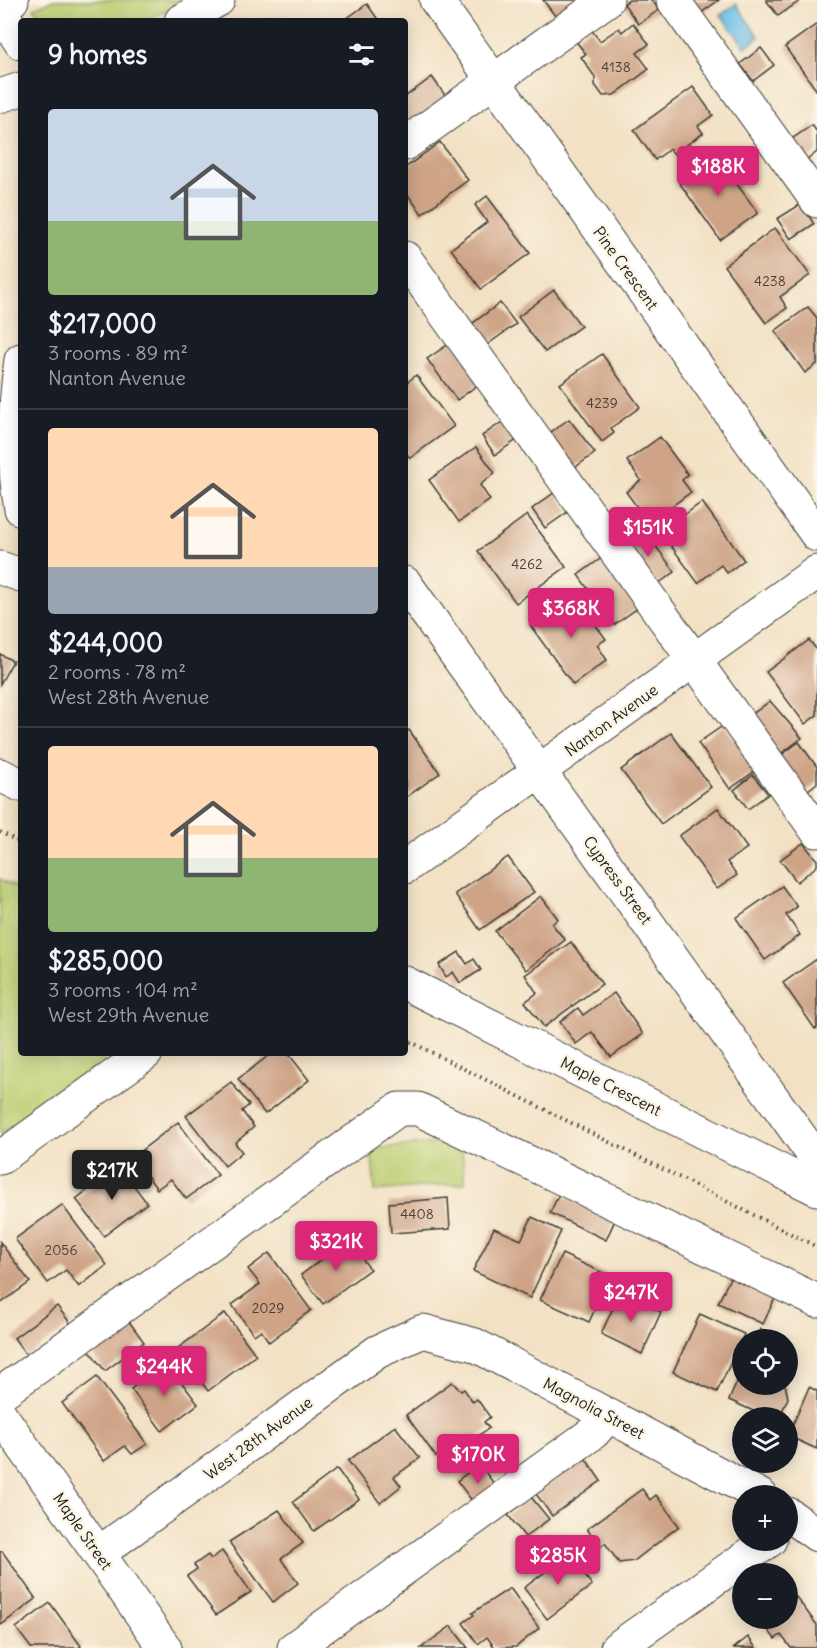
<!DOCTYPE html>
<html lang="en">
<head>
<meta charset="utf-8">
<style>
	body { margin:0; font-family:Delius,sans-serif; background:#20242c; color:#f1f3f6; height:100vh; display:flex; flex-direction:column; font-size:22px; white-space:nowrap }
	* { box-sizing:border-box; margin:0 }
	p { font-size:20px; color:#9ea1a6 }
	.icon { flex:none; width:33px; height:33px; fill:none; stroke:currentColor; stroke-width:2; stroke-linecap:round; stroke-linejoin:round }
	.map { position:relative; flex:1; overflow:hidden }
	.drawer { position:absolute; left:18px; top:18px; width:390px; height:1038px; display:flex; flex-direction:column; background:#171b24; border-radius:6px; box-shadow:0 3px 15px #0003 }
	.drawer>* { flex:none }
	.controls { position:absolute; left:732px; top:1329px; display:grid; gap:12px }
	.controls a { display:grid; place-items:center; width:66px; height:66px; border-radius:50%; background:#171b24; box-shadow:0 3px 15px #0003; font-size:30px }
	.price { position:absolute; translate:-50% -51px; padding:0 14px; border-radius:6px; background:#db2777; color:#fff; font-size:20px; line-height:39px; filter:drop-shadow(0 2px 3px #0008) }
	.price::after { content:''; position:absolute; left:50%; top:36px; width:18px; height:14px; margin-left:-9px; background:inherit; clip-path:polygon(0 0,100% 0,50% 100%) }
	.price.active { background:#222; color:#fff }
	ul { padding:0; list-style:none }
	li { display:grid; align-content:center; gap:12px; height:318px; padding:0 30px }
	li+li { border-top:2px solid #363941 }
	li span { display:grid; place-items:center; height:186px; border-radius:6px; color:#555 }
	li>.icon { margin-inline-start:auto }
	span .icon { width:108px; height:108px; fill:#fffc; stroke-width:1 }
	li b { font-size:26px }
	h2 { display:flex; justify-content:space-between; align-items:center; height:72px; padding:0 30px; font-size:26px }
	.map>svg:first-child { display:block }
	.green { fill:#bacd70; stroke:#6b7446; stroke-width:1.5 }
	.water { fill:#6bbfe7; stroke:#446e82; stroke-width:1.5 }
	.building { fill:#cea386 }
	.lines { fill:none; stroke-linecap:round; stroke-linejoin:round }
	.minor-casing { stroke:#3c3a35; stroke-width:35 }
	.major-casing { stroke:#3c3a35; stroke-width:35 }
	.path { stroke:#3c3a35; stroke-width:4; stroke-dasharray:1.5 4.5; stroke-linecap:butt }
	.minor { stroke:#fff; stroke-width:33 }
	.major { stroke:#fff; stroke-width:33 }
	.labels { text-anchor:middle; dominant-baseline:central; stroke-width:5; stroke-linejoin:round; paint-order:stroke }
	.number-label { font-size:14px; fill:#483e36 }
	.street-label { font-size:16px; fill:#1c1c1c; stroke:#fcf5e5 }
</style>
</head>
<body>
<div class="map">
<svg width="817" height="1648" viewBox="0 0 817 1648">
	<rect width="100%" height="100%" fill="#fcf5e5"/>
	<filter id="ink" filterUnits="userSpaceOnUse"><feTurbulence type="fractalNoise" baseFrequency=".0167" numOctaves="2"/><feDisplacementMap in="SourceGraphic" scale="12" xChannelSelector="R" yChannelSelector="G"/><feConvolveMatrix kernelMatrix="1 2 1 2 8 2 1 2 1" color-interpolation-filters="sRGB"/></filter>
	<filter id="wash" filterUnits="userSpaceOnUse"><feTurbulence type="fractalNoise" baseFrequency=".008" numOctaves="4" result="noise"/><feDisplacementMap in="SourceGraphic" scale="24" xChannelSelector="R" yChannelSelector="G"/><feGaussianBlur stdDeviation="1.35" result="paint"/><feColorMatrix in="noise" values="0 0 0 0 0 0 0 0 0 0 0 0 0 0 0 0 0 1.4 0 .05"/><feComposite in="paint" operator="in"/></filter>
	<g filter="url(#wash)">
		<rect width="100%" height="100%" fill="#f2e1c4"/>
		<!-- green -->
		<g class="green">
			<polygon points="53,0 186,0 146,21 43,21 34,8"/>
			<polygon points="0,879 21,890 21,1053 114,1053 0,1134"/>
			<polygon points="461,1141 465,1183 375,1191 371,1149"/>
		</g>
		<!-- water -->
		<polygon class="water" points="736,4 759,37 745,47 721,15"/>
		<g id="blocks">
			<!-- building -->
			<g class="building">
				<polygon points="543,0 587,0 559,21"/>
				<polygon points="629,0 652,0 659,10 638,24 624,4"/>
				<polygon points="692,0 719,0 701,13"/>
				<polygon points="766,0 801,0 778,16"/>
				<polygon points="367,4 379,21 343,21"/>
				<polygon points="633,23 649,44 637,53 649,69 614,95 603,96 595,85 595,77 581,57 586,54 575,40 590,28 600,41 619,28 622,32"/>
				<polygon points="817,24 817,91 785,47"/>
				<polygon points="761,48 774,65 753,81 740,64"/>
				<polygon points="432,77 447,98 405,129 405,97"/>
				<polygon points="693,87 713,115 698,126 703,133 674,154 670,149 655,160 634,130"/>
				<polygon points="812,125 817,132 817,152 807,160 792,139"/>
				<polygon points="440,142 468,180 422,214 405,191 405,168"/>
				<polygon points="715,154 758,213 720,240 678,181"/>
				<polygon points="487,196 530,253 481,289 451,249 487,222 475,205"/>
				<polygon points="801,204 814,224 791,239 777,219"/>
				<polygon points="775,228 810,275 780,297 787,308 766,323 724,266"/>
				<polygon points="554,290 581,326 545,352 518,317"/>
				<polygon points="500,303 516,324 484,347 469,326"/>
				<polygon points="808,307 817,318 817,364 805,373 775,331"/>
				<polygon points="453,341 483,381 457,400 427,359"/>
				<polygon points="602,354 640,407 611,428 614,433 602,442 560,384"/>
				<polygon points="416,375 454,426 410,458 405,451 405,384"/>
				<polygon points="569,419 595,453 570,471 544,437"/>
				<polygon points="505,420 518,439 495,455 482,436"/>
				<polygon points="660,437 688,475 682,480 691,492 649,523 626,492 641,480 627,461"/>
				<polygon points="476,447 495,473 480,485 490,500 459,522 429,480"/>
				<polygon points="555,492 569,511 545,528 532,509"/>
				<polygon points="702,502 744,560 727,573 721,565 698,583 661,532"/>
				<polygon points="527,515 566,567 516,603 478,551"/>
				<polygon points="643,529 675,572 653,587 622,544"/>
				<polygon points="603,557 639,607 614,625 578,575"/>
				<polygon points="573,594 606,639 597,645 607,660 573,685 530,625"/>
				<polygon points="809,640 817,650 817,715 805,724 766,672"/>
				<polygon points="0,654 13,661 0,684"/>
				<polygon points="770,701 802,738 775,758 746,719"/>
				<polygon points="724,725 756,770 730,789 698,743"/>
				<polygon points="409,730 440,773 405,798 405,733"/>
				<polygon points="671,733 711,787 661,824 621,770"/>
				<polygon points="799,742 817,767 817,783 802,795 776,759"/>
				<polygon points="753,775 768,794 748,809 734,790"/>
				<polygon points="718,808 747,848 727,862 737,875 717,889 679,836"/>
				<polygon points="803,843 817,860 817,866 797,882 780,860"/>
				<polygon points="508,857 534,892 480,930 455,894"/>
				<polygon points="782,886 797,907 786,915 800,935 765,960 736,918"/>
				<polygon points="541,896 558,919 552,924 565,940 526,970 495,931"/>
				<polygon points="571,942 602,984 544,1027 525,1002 537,993 525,975"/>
				<polygon points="459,952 467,964 474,959 481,970 460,983 453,972 446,977 439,965"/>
				<polygon points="817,959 817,1028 815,1029 783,983"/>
				<polygon points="614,993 643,1034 611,1057 592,1032 576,1044 560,1022 578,1008 583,1015"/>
				<polygon points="272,1053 288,1053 309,1080 265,1114 238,1079"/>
				<polygon points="231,1082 249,1105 242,1111 254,1127 235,1143 242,1152 225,1166 186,1116"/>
				<polygon points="178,1122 218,1175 186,1199 171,1179 157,1189 133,1157"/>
				<polygon points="119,1166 147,1203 104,1236 76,1199"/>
				<polygon points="559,1194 615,1220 606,1240 550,1213"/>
				<polygon points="448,1198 450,1229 391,1233 389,1203"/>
				<polygon points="62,1205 107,1265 79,1287 66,1270 48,1283 15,1239"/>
				<polygon points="532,1217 561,1231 530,1298 473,1271 494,1228 521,1240"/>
				<polygon points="348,1240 370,1269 323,1304 301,1275"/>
				<polygon points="0,1242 30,1282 0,1304"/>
				<polygon points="269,1253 311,1310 269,1342 261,1330 254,1335 232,1305 260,1284 248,1269"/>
				<polygon points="562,1254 610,1276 589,1322 540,1300"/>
				<polygon points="730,1278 775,1298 763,1324 718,1303"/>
				<polygon points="620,1293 661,1312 642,1354 601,1334"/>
				<polygon points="57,1306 71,1324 27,1356 14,1338"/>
				<polygon points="225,1313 256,1355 208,1391 177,1349"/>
				<polygon points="700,1314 744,1334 717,1392 673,1372"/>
				<polygon points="128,1320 144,1342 105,1371 88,1349"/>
				<polygon points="761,1329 783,1340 757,1340"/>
				<polygon points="167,1363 198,1404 162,1431 131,1389"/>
				<polygon points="742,1371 742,1384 785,1384 788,1398 779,1418 769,1418 729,1400"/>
				<polygon points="97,1377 147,1444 132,1454 125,1446 104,1461 62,1403"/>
				<polygon points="452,1382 461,1391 464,1389 473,1402 477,1399 490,1417 484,1422 489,1428 464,1446 460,1440 436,1457 406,1415"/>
				<polygon points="809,1387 817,1391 817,1449 788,1436"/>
				<polygon points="395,1426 420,1458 394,1477 401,1486 380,1503 348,1461"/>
				<polygon points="585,1458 601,1481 552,1516 536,1494"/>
				<polygon points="479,1464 498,1489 476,1506 457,1481"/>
				<polygon points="337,1469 359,1499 314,1531 293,1502"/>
				<polygon points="642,1489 650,1500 656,1495 679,1526 634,1561 619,1563 605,1543 600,1547 587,1529"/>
				<polygon points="531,1497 549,1519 525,1537 508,1515"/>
				<polygon points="279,1510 303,1543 281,1559 298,1583 273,1602 229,1542"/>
				<polygon points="2,1551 36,1599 1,1625 0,1552"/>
				<polygon points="222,1551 251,1592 216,1615 187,1576 197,1569 194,1565 208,1555 211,1559"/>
				<polygon points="569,1554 592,1585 547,1619 524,1588"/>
				<polygon points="510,1588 539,1628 516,1647 495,1648 487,1637 478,1644 463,1623 474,1615 472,1613"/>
				<polygon points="796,1597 817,1625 817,1648 791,1648 781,1635 775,1639 762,1622 767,1618 788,1618 788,1603"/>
				<polygon points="50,1603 81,1646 78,1648 31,1648 16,1628"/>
				<polygon points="451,1626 468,1648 421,1648"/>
				<polygon points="748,1637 756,1648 734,1648"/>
			</g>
		</g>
	</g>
	<g filter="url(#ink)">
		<use href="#blocks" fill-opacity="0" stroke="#3c3a35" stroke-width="1.5"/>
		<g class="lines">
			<defs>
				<g id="minor">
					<polyline points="436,0 817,535"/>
					<polyline points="673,0 817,201"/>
					<polyline points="0,11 21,43"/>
					<polyline points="405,144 607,0"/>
					<polyline points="405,258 817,831"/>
					<path d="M21 360C14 408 12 461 21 509"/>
					<polyline points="0,568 21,575"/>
					<polyline points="405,583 812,1153 817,1183"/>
					<polyline points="0,775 21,785"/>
					<polyline points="405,867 817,572"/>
					<polyline points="405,983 817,1189"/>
					<polyline points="0,1158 146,1053"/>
					<polyline points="0,1394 399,1109 418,1109 817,1301"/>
					<polyline points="0,1414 165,1648"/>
					<polyline points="788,1514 817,1535"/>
					<polyline points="99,1553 377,1352 423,1331 475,1345 761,1496"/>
					<polyline points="294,1648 594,1432 608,1416"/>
					<polyline points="617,1648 770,1540"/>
				</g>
				<g id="major">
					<polyline points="0,4 12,0"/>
					<polyline points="181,21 218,0"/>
					<polyline points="0,96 21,89"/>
				</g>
			</defs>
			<!-- minor casing -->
			<use href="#minor" class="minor-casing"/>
			<!-- major casing -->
			<use href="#major" class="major-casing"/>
			<!-- path -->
			<g class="path">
				<polyline points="0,832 21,843"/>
				<polyline points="405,1039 817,1247"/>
			</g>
			<!-- minor -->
			<use href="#minor" class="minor"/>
			<!-- major -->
			<use href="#major" class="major"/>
		</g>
	</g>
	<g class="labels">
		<!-- number labels -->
		<g class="number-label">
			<text x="616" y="67">4138</text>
			<text x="770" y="281">4238</text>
			<text x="602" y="403">4239</text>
			<text x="527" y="564">4262</text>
			<text x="417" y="1214">4408</text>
			<text x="61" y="1250">2056</text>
			<text x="268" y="1308">2029</text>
		</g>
		<!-- street labels -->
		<g class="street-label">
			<text transform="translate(626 268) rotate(54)">Pine Crescent</text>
			<text transform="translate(611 720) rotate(-36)">Nanton Avenue</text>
			<text transform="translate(618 880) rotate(54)">Cypress Street</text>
			<text transform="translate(611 1086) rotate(27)">Maple Crescent</text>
			<text transform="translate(594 1408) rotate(28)">Magnolia Street</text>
			<text transform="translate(258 1438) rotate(-36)">West 28th Avenue</text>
			<text transform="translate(83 1531) rotate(55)">Maple Street</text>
		</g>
	</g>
</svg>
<div class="controls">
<a><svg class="icon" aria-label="locate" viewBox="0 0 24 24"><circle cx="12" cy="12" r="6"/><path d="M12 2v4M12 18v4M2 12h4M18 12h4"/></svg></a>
<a><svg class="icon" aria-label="layers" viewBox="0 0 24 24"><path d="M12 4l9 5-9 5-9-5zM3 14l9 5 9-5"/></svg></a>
<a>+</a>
<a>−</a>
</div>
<b class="price" style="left:718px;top:197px">$188K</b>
<b class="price" style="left:648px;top:558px">$151K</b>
<b class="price" style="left:571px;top:639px">$368K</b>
<b class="price active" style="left:112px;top:1201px">$217K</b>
<b class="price" style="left:336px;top:1272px">$321K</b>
<b class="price" style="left:631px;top:1323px">$247K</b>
<b class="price" style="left:164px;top:1397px">$244K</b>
<b class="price" style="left:478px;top:1485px">$170K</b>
<b class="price" style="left:558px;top:1586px">$285K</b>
<section class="drawer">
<h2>9 homes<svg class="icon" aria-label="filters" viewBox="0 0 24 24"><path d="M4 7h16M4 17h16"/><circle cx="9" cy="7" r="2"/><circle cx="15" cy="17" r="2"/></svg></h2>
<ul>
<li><span style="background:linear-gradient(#c9d6e8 60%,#8fb573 0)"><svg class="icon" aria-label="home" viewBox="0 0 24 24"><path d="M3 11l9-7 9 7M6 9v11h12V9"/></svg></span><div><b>$217,000</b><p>3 rooms · 89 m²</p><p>Nanton Avenue</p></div></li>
<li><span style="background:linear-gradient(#ffd9b3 75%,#9aa5b1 0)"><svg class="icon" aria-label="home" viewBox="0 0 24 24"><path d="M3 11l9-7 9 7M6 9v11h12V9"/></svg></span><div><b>$244,000</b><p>2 rooms · 78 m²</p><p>West 28th Avenue</p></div></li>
<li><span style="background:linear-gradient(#ffd9b3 60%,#8fb573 0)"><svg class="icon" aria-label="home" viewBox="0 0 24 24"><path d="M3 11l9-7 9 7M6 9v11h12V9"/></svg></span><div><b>$285,000</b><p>3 rooms · 104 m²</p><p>West 29th Avenue</p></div></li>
</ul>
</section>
</div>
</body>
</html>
